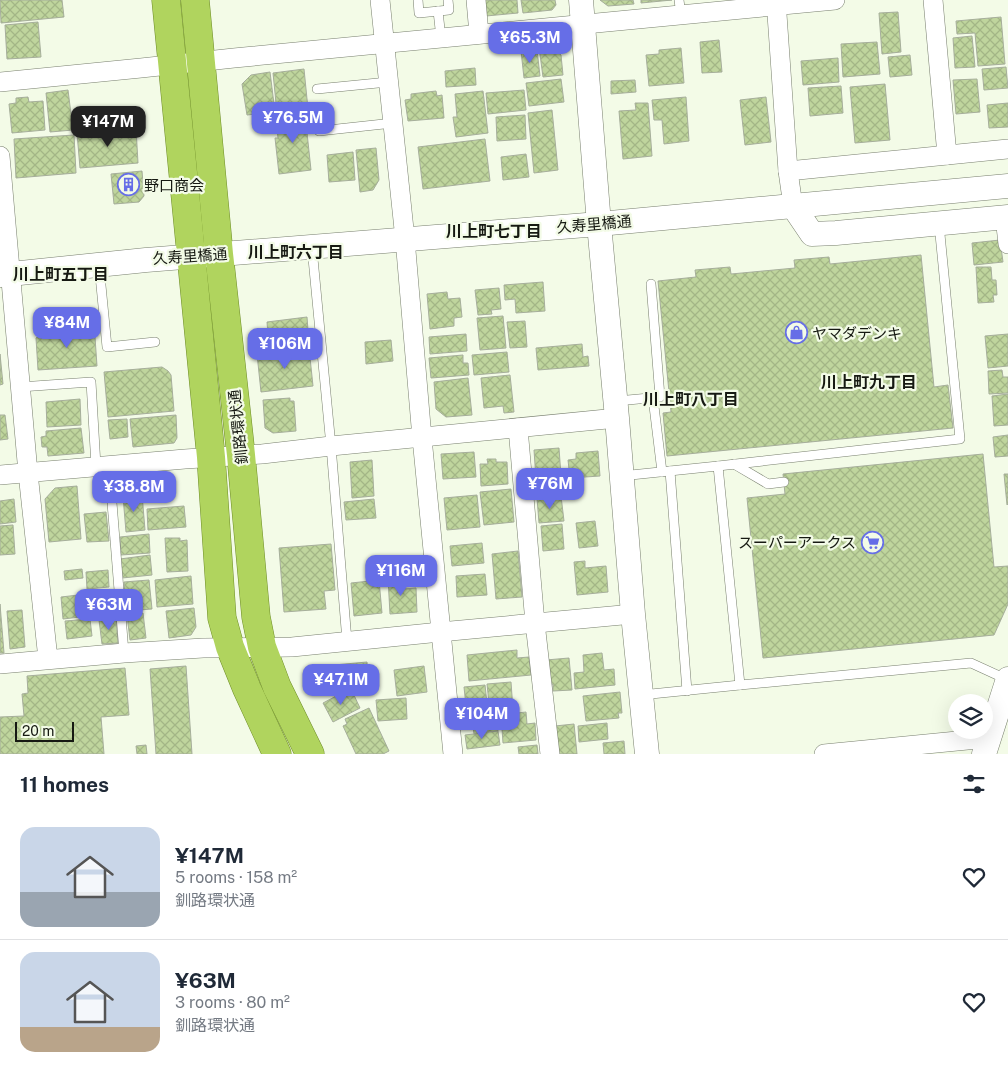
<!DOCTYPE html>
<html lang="en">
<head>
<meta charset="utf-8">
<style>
	body { margin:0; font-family:"Public Sans","Noto Sans JP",sans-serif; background:#f6f6f7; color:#1f2937; height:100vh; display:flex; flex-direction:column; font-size:19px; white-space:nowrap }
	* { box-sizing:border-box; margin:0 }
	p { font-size:16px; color:#747a83 }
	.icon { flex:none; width:28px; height:28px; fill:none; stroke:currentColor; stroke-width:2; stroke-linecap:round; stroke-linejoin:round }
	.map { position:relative; height:754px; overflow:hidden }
	.sheet { display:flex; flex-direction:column; background:#fff; flex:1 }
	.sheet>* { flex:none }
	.buttons { position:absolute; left:948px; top:694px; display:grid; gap:10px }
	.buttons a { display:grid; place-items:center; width:45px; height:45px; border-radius:50%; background:#fff; box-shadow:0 5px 20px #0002; font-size:25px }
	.scale { position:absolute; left:15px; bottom:12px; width:59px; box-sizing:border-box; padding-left:5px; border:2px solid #161912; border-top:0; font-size:14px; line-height:18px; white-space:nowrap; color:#161912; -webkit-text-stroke:4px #f3fbe7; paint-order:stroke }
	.price { position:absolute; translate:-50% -42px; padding:0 11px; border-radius:10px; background:#666ee7; color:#fff; font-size:16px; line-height:32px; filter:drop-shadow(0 1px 2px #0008) }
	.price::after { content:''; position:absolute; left:50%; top:30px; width:15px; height:11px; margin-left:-8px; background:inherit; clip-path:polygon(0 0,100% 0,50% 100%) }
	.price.current { background:#222; color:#fff }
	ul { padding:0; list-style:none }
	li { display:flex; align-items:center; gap:15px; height:125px; padding:0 20px }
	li+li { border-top:1px solid #e0e1e3 }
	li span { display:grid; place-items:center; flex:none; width:140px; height:100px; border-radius:15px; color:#555 }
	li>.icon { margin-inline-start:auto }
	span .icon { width:60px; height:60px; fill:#fffc; stroke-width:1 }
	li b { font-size:21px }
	h2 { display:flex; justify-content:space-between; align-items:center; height:60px; padding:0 20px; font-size:21px }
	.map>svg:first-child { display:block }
	.building { fill:url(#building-cross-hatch); stroke:#a6ae9b }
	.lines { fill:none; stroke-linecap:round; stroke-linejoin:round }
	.service-casing { stroke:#787f6e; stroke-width:10 }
	.minor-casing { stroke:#787f6e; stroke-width:20 }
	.tertiary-casing { stroke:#787f6e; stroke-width:25 }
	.trunk-casing { stroke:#6e8c29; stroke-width:29 }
	.service { stroke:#fff; stroke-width:9 }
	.minor { stroke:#fff; stroke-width:19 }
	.tertiary { stroke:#fff; stroke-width:24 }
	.trunk { stroke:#b0d45e; stroke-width:28 }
	.labels { text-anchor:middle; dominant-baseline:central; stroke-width:4.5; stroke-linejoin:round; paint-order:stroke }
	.poi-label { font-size:15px; fill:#161912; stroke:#f3fbe7; text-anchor:start }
	.street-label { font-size:15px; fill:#161912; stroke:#f3fbe7 }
	.neighbourhood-label { font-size:16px; font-weight:bold; fill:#161912; stroke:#f3fbe7 }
</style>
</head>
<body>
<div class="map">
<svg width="1008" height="754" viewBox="0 0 1008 754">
	<defs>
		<pattern id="building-cross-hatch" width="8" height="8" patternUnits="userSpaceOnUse" patternTransform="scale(1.25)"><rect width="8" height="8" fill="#bfd59d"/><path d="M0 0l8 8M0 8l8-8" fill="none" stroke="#a3b686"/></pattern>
	</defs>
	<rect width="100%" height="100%" fill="#f3fbe7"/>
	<!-- building -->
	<g class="building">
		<polygon points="0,0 62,0 64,17 1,23"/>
		<polygon points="484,0 517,0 518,13 486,16"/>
		<polygon points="521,0 555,0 556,5 552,10 523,13"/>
		<polygon points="600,0 633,0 634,4 608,6"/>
		<polygon points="641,0 672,0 641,3"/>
		<polygon points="898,12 901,52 882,54 879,13"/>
		<polygon points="1001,17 1005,64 978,66 975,33 957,34 956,21"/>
		<polygon points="38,22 41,57 7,59 5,25"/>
		<polygon points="972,36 975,67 955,68 953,38"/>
		<polygon points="719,40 722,72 702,73 700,42"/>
		<polygon points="877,42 880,74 843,77 841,44"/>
		<polygon points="550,46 561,55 563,75 543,77 539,47"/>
		<polygon points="681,48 684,83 649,86 646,55 659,54 659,50"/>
		<polygon points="537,50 540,76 524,78 521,51"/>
		<polygon points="910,55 912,75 890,77 888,57"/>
		<polygon points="838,58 839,82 803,85 801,61"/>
		<polygon points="1006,67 1008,88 984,90 982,69"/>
		<polygon points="475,68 476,85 446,87 445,71"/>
		<polygon points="304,69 308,109 277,113 273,73"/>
		<polygon points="270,72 275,112 247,115 242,84 251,75"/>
		<polygon points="561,79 564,102 529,106 526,83"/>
		<polygon points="977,79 980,112 956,114 953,80"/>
		<polygon points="635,80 636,92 611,94 611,81"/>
		<polygon points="885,84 890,140 855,143 850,87"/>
		<polygon points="841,86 843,113 810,116 808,88"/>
		<polygon points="68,90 73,130 50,132 46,93"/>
		<polygon points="524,90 526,110 488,114 486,93"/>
		<polygon points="436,91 437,96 442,95 444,118 408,121 405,100 411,99 411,94"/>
		<polygon points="483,91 488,133 456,137 453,117 457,117 455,94"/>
		<polygon points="28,97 29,102 43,101 45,130 12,133 9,104 16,103 16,98"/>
		<polygon points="686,97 689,141 664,144 662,120 654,120 652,100"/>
		<polygon points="766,97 771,142 745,145 740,100"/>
		<polygon points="635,103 648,103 652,156 623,159 619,111 636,110"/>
		<polygon points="1008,103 1008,127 989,128 987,105"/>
		<polygon points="552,110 558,170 534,173 528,113"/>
		<polygon points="305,114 311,170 279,174 275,138 278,138 276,117"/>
		<polygon points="525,115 526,139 497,141 496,117"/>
		<polygon points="136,128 138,163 80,168 77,133"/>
		<polygon points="74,135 76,173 16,178 14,139"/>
		<polygon points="485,139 490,181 423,189 418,147"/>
		<polygon points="376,148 379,180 373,190 360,192 356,150"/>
		<polygon points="353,152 355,180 329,182 327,155"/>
		<polygon points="526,154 529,177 503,180 501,157"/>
		<polygon points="142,171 144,196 139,202 114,204 111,174"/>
		<polygon points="1000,240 1003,262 974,265 972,243"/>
		<polygon points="921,255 934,387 948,385 953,428 667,456 663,413 671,412 658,281 696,277 695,270 730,267 731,274 795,268 794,260 829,257 830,264"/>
		<polygon points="976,267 991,267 992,280 996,280 997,295 993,295 994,302 978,303"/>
		<polygon points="543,282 545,311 516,313 515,299 505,300 504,285"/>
		<polygon points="499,288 501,309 491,310 492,314 478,315 475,290"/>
		<polygon points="447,292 448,299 460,298 462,317 454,318 454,326 430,329 427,294"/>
		<polygon points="503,316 506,348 480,350 477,318"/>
		<polygon points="307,317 309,343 269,348 267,322"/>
		<polygon points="525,321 527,347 510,348 507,322"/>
		<polygon points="94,323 97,366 38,370 36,338 44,332 82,329 81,325"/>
		<polygon points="466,334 467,351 430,354 429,337"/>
		<polygon points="1008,334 1008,366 988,368 985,336"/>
		<polygon points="391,340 393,361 366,364 365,342"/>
		<polygon points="582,344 583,357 588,356 589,366 538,370 536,348"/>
		<polygon points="309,348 313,386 261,392 257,354"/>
		<polygon points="507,352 509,372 474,375 472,355"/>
		<polygon points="0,354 3,384 0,385"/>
		<polygon points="463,355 463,363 468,363 469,375 431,378 429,358"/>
		<polygon points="162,367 168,371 171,375 174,411 108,417 104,372"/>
		<polygon points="1002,370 1003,377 1008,377 1008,393 989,394 988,371"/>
		<polygon points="510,375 514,412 504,413 503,406 484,408 481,378"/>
		<polygon points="468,378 472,415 446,417 436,409 434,382"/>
		<polygon points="1008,394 1008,425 994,426 992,396"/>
		<polygon points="290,398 290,401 294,401 296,431 273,433 265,428 263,400"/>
		<polygon points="80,399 81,425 47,427 46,402"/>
		<polygon points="0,415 5,415 8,439 0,440"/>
		<polygon points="176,415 177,438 174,443 133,447 130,419"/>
		<polygon points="127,419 128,437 110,439 108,420"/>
		<polygon points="81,428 84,453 48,456 47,447 42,447 41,437 46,436 46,431"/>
		<polygon points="1008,435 1008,456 995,457 993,437"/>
		<polygon points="559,448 561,476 536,479 534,450"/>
		<polygon points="598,451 600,476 570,478 568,460 576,459 576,453"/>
		<polygon points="474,452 476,477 443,479 441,454"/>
		<polygon points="983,454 994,567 1008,566 1008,604 994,635 763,658 747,498 785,494 783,474"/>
		<polygon points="487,459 496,459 496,462 507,462 508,484 481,486 480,464 488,464"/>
		<polygon points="372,460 374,496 352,498 350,462"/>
		<polygon points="1004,474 1008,474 1008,504 1007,505"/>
		<polygon points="77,486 81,539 49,542 45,499 55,488"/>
		<polygon points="511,489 514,522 484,525 480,492"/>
		<polygon points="142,494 145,530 126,532 123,496"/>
		<polygon points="477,495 480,527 447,530 444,498"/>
		<polygon points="561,496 564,521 539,523 537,498"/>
		<polygon points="14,499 16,522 0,524 0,501"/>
		<polygon points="374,499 376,518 346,520 344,502"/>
		<polygon points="184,506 186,527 148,530 147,509"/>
		<polygon points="106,512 109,541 87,542 84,514"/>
		<polygon points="595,521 598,546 579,548 576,523"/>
		<polygon points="562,524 564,549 543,551 541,526"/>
		<polygon points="13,525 15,554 0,555 0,526"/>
		<polygon points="149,534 150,553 121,555 120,537"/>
		<polygon points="165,538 180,538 180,541 187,540 188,571 167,572"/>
		<polygon points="482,543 484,563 452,566 450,546"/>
		<polygon points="331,544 335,590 324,591 326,609 284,612 279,548"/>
		<polygon points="518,551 522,597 496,599 492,554"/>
		<polygon points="150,555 152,575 122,578 120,559"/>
		<polygon points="585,561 585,568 606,566 608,592 577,595 574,562"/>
		<polygon points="82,569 83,578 65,580 64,571"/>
		<polygon points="108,570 109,587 87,589 86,572"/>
		<polygon points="485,574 487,595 457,597 456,576"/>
		<polygon points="191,576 193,604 157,607 155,580"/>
		<polygon points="404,577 405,589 416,588 417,612 390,614 388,578"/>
		<polygon points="149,580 152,609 126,611 124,582"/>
		<polygon points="379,580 382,613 354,616 351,583"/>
		<polygon points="112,590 115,615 93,618 90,592"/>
		<polygon points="87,594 89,616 63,619 61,597"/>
		<polygon points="0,604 4,653 0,653"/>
		<polygon points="194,608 196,627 191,635 169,638 166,611"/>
		<polygon points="22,610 25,647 10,649 7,611"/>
		<polygon points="143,613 146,638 130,640 127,615"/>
		<polygon points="90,619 92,636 67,639 65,621"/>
		<polygon points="116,619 118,643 102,644 99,620"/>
		<polygon points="517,650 517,658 529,657 531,675 469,681 467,655"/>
		<polygon points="602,653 604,670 614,669 615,685 575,689 574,673 584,672 583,655"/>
		<polygon points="569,658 572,690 553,691 553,684 549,685 546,660"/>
		<polygon points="367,662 369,685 314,690 312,667"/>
		<polygon points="186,666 192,754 156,754 150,669"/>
		<polygon points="424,666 427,692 397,696 394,670"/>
		<polygon points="125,668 129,715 101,717 104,754 0,754 0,717 24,716 22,694 28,693 27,676"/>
		<polygon points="511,682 513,710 490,713 487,684"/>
		<polygon points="485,685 488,712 467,715 464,687"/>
		<polygon points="352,691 360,708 333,722 323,703 342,693 344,695"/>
		<polygon points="620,692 622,713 618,713 619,718 586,721 583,696"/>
		<polygon points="406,698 407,719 378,721 376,700"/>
		<polygon points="369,708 389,751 383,754 356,754 343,726 347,724 345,719"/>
		<polygon points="526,712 527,724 535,723 536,740 503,743 501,715"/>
		<polygon points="496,715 498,731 474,734 472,718"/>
		<polygon points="607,723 608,739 579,742 578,726"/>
		<polygon points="574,724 577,754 558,754 555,726"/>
		<polygon points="498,731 500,745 467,749 465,735"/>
		<polygon points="624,741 625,754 604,754 603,743"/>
		<polygon points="146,745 147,754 137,754 136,746"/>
		<polygon points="537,745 538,754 519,754 518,747"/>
	</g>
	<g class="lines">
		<defs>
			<g id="service">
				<polyline points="418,0 419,13 449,10 448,0"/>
				<polyline points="679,0 681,15"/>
				<polyline points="438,11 441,38"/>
				<polyline points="317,89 388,82"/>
				<polyline points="319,131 393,123"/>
				<polyline points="312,248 331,446 347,641"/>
				<polyline points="99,265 107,347 155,342"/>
				<polyline points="20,387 91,382 96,466"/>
				<polyline points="653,398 662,472"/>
				<polyline points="617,401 660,397 651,284"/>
				<polyline points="734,464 768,484 784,482"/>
				<polyline points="109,465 124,653"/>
				<polyline points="718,466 740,685"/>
				<polyline points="670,471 687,691"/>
				<polyline points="621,476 718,466 960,439 939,224"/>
				<polyline points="641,695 740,685 971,663 1008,680"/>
			</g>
			<g id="minor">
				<polyline points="380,0 405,239 422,438 453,754"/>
				<polyline points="476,0 479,34"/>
				<polyline points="776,0 788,171 793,206"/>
				<polyline points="933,0 947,155"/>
				<polyline points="0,82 141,68 234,58 835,0"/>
				<polyline points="0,156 28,473 48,659"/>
				<polyline points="788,171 1008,149"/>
				<polyline points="1005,217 1008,244"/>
				<polyline points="518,428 535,623 550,754"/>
				<polyline points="0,475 185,459 262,454 331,446 617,418"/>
				<polyline points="0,664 124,653 203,648 292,647 440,632 633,614"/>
				<polyline points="824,754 988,738"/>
			</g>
			<g id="tertiary">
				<polyline points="581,0 599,224 617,418 633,614 647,754"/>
				<polyline points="793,206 812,234 836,233 1008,217"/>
				<polyline points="0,275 146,260 599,224 1008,186"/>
				<polyline points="984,754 1008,679"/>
			</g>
			<g id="trunk">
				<polyline points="166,0 211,457 222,618 230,647 247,689 277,754"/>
				<polyline points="195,0 219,254 241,455 256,617 262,647 277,687 310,754"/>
			</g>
		</defs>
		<!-- service casing -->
		<use href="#service" class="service-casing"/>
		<!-- minor casing -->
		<use href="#minor" class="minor-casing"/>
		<!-- tertiary casing -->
		<use href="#tertiary" class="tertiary-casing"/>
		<!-- trunk casing -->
		<use href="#trunk" class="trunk-casing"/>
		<!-- service -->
		<use href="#service" class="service"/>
		<!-- minor -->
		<use href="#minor" class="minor"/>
		<!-- tertiary -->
		<use href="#tertiary" class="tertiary"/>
		<!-- trunk -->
		<use href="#trunk" class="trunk"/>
	</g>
	<!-- icons -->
	<defs>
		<symbol id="building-ring" viewBox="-11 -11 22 22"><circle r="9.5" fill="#f3fbe7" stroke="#666ee7" stroke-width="1.5"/><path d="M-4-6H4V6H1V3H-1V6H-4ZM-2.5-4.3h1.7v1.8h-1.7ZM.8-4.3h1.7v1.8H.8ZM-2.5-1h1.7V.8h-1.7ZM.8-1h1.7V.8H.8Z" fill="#666ee7"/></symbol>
		<symbol id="shop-ring" viewBox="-11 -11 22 22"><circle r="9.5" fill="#f3fbe7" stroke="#666ee7" stroke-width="1.5"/><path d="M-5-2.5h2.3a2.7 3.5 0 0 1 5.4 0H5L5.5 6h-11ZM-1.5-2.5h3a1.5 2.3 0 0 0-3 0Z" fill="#666ee7"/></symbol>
		<symbol id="supermarket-ring" viewBox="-11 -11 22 22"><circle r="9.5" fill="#f3fbe7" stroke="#666ee7" stroke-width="1.5"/><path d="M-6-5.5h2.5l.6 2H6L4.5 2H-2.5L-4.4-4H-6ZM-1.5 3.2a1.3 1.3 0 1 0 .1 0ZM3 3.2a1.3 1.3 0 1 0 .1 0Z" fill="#666ee7"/></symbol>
	</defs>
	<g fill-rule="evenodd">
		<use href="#building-ring" x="116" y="172" width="25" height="25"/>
		<use href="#shop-ring" x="784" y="320" width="25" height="25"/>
		<use href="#supermarket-ring" x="860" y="530" width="25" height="25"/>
	</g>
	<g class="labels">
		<!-- poi labels -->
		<g class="poi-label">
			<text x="144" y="185">野口商会</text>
			<text x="812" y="333">ヤマダデンキ</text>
			<text x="856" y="542" text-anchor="end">スーパーアークス</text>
		</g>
		<!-- street labels -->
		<g class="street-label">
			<text transform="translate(594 224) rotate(-5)">久寿里橋通</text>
			<text transform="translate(190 256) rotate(-4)">久寿里橋通</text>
			<text transform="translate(238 427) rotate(-96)">釧路環状通</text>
		</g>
		<!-- neighbourhood labels -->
		<g class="neighbourhood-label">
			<text x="494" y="231">川上町七丁目</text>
			<text x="296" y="252">川上町六丁目</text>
			<text x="61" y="274">川上町五丁目</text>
			<text x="869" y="382">川上町九丁目</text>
			<text x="691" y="399">川上町八丁目</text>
		</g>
	</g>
</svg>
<div class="buttons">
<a><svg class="icon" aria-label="layers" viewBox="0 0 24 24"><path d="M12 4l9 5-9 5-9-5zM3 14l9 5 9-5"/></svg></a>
</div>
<div class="scale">20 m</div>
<b class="price" style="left:530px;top:64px">¥65.3M</b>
<b class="price" style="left:293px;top:144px">¥76.5M</b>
<b class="price current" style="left:108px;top:148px">¥147M</b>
<b class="price" style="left:67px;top:349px">¥84M</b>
<b class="price" style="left:285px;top:370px">¥106M</b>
<b class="price" style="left:550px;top:510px">¥76M</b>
<b class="price" style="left:134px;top:513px">¥38.8M</b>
<b class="price" style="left:401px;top:597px">¥116M</b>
<b class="price" style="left:109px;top:631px">¥63M</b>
<b class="price" style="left:341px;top:706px">¥47.1M</b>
<b class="price" style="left:482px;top:740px">¥104M</b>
</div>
<section class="sheet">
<h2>11 homes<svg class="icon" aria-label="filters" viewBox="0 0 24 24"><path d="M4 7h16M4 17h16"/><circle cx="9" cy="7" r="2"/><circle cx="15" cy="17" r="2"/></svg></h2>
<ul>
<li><span style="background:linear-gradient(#c9d6e8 65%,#9aa5b1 0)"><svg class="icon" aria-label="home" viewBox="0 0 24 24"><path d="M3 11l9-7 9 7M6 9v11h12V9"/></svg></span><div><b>¥147M</b><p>5 rooms · 158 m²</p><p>釧路環状通</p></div><svg class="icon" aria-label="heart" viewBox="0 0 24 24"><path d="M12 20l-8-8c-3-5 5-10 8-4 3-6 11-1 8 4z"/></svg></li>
<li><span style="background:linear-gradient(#c9d6e8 75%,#b9a48a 0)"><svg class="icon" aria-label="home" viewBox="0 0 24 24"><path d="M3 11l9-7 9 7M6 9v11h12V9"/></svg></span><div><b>¥63M</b><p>3 rooms · 80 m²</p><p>釧路環状通</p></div><svg class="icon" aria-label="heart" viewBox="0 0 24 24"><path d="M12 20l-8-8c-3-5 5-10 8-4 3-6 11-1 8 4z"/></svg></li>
</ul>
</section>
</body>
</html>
